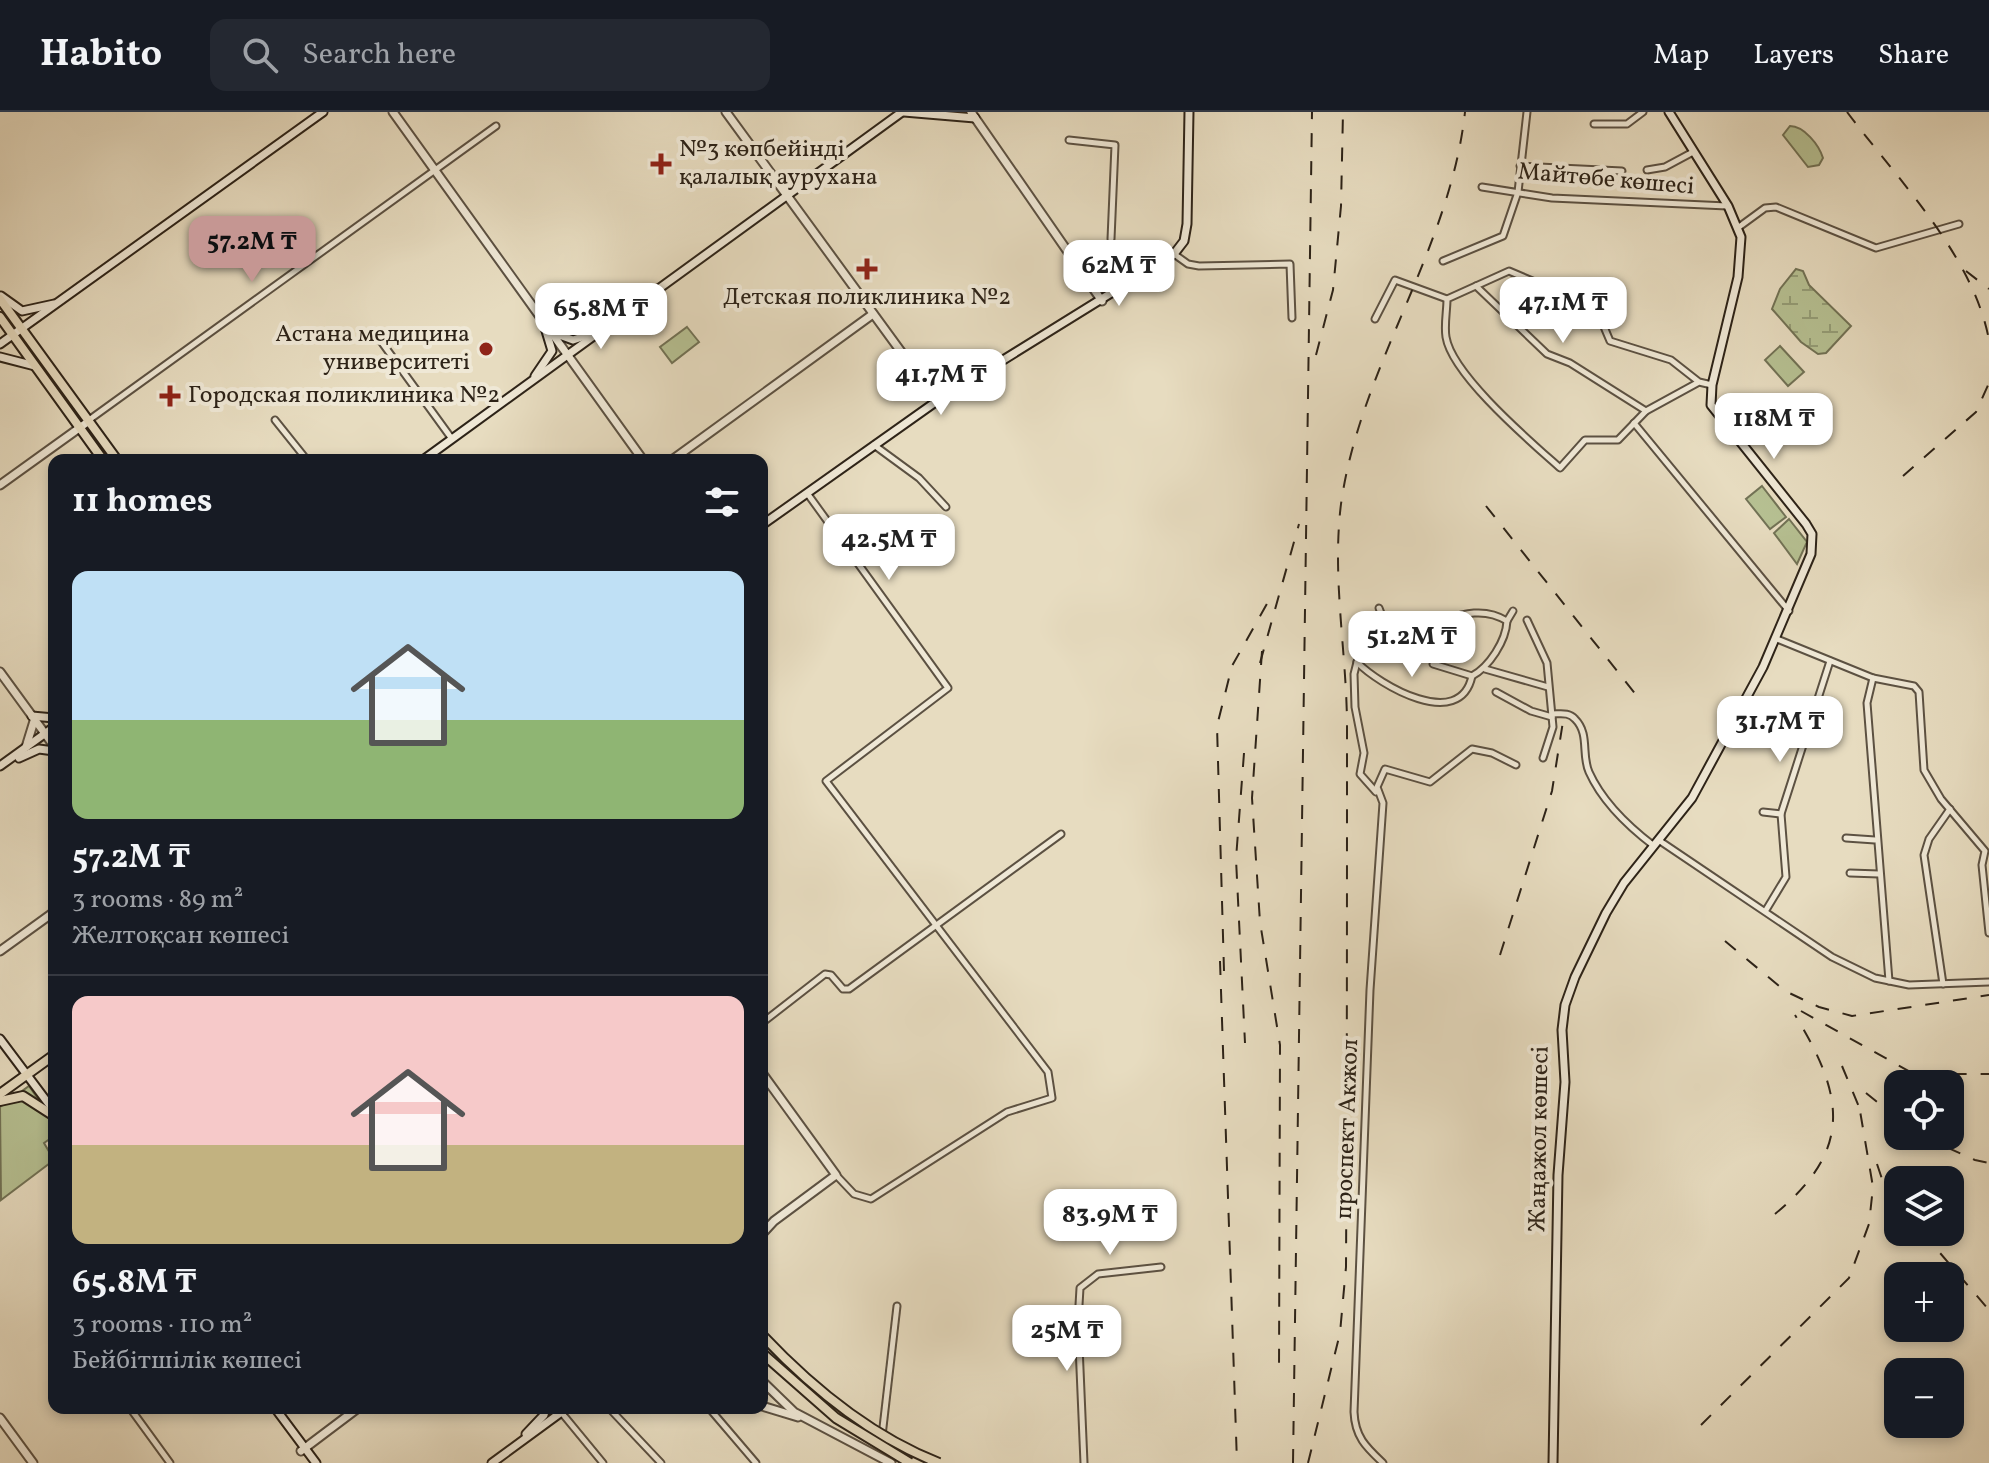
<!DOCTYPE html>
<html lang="en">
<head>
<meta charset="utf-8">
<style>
	body { margin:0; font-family:Vollkorn,serif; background:#242831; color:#f1f3f6; height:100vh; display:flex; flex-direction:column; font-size:30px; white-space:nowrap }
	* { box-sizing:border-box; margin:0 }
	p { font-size:26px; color:#9ea1a6 }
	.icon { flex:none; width:44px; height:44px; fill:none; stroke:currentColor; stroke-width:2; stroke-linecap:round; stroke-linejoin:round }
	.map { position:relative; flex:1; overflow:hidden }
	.details { position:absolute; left:48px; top:342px; width:720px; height:960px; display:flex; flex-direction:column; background:#171b24; border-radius:16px; box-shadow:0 4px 12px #0003 }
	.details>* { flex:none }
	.buttons { position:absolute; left:1884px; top:958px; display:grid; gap:16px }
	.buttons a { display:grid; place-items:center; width:80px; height:80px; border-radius:16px; background:#171b24; box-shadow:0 4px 12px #0003; font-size:40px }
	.price { position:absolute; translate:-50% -68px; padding:0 18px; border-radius:16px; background:#fff; color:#222; font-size:26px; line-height:52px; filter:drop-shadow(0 2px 4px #0008) }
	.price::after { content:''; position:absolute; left:50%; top:48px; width:24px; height:18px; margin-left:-12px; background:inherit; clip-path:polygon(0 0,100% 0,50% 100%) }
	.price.selected { background:#c59692; color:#111 }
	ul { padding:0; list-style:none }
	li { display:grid; align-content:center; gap:16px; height:424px; padding:0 24px }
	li+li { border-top:2px solid #363941 }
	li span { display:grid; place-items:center; height:248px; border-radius:16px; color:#555 }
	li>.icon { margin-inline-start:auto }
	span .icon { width:144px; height:144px; fill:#fffc; stroke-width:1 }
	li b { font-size:34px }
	h2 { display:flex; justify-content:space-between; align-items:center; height:96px; padding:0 24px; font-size:34px }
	header { display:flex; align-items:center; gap:48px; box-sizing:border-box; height:112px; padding:0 40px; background:#171b24; border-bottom:2px solid #363941 }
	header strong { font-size:38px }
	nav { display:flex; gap:44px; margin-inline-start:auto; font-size:28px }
	.search { width:560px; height:72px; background:#242831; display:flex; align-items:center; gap:20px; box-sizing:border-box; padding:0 28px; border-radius:16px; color:#9ea1a6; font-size:30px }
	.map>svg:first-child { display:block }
	.green { fill:#b6c092; stroke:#727255; stroke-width:2 }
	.wetland { fill:url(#wetland-marsh); stroke:#727255; stroke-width:2 }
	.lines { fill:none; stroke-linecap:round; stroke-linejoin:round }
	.minor-casing { stroke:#5c5142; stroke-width:9 }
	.tertiary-casing { stroke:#5c5142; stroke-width:11 }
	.secondary-casing { stroke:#2d2318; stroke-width:11 }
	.primary-casing { stroke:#2d2318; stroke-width:12 }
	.minor { stroke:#efe8d6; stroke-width:5 }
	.tertiary { stroke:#efe8d6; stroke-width:7 }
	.secondary { stroke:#efe8d6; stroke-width:7 }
	.primary { stroke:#e7dcc0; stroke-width:8 }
	.rail { stroke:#2d2318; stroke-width:2; stroke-dasharray:14 14; stroke-linecap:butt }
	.primary-bridge-casing { stroke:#2d2318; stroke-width:12; stroke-linecap:butt }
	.primary-bridge { stroke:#e7dcc0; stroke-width:8 }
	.poi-dot { fill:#8f2418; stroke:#efe8d6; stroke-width:3 }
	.labels { text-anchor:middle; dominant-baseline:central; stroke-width:8; stroke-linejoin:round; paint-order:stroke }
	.poi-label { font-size:24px; fill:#2d2318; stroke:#efe8d6; text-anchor:start }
	.street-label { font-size:24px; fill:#2d2318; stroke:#efe8d6 }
</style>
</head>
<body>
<header>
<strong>Habito</strong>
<div class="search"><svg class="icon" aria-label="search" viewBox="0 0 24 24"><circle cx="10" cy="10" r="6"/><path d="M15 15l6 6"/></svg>Search here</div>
<nav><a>Map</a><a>Layers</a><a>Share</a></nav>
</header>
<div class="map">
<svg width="1989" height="1351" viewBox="0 0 1989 1351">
	<defs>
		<pattern id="wetland-marsh" width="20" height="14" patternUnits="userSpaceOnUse" patternTransform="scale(2)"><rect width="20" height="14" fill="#b6c092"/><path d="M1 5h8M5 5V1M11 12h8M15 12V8" fill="none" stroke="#949c76"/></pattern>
	</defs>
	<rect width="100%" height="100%" fill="#e7dcc0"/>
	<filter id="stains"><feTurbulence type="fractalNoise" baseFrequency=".0025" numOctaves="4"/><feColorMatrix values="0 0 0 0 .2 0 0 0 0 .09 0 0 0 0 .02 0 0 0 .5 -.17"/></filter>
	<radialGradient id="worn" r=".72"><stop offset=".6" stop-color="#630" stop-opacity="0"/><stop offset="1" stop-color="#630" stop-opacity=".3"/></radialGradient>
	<!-- green -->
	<g class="green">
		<path d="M1790 14C1804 14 1819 33 1823 46L1819 53 1808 55 1783 23Z"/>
		<polygon points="687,215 699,230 672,251 660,235"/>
		<polygon points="1780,234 1804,260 1788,274 1765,248"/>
		<polygon points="1762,374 1786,405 1770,417 1746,387"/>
		<polygon points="1789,407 1807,430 1797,452 1774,421"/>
		<polygon points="29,974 54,1010 54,1024 44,1031 54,1048 1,1088 0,995"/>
	</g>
	<!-- wetland -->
	<polygon class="wetland" points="1796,157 1803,159 1809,173 1851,214 1826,241 1818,242 1801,230 1772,197 1780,177"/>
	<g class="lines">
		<defs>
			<g id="minor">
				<polyline points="1594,12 1627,12 1643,0"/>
				<polyline points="1069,28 1115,33 1111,127"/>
				<polyline points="1520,54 1622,59"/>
				<polyline points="1647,58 1665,55 1693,40"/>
				<polyline points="1482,75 1552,86 1727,94"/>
				<polyline points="1739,115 1765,96 1776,95 1876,136 1959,112"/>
				<polyline points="1174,142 1188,152 1199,154 1290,152 1292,206"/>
				<polyline points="1443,149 1503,124 1518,80 1527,0"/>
				<polyline points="1476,174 1547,242 1570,251 1646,299"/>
				<polyline points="1375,207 1395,168 1447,187"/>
				<polyline points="375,221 452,327"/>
				<path d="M1699 270 1646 299 1618 328H1585L1560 356C1531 330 1452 263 1446 225 1444 213 1447 199 1447 187L1509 159 1563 182 1599 203 1610 229 1671 248 1699 270 1712 273"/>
				<polyline points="89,308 496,14"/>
				<polyline points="275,308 307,348"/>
				<polyline points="1634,311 1789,499"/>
				<polyline points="874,333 919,366 946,395"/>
				<polyline points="807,381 948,576 826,669 1048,960 1052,986 1007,1000 871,1087 854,1082 836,1063"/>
				<path d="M1379 496 1384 509C1422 533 1464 482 1507 509L1513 499"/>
				<polyline points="1527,508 1547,551 1553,615 1543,646"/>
				<polyline points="1777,527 1873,566 1914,574 1919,580 1924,658 1941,687 1985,739 1982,753 1989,821"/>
				<path d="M1357 550C1379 573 1460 620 1472 564"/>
				<path d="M1433 552 1472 564C1489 555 1506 529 1507 509"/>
				<polyline points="1485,557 1548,575"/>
				<polyline points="1873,566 1867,591 1889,869"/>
				<polyline points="1496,580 1531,599 1552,605"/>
				<path d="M1552 602C1561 602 1569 600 1575 607 1590 622 1581 642 1589 660 1602 689 1629 715 1654 734"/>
				<polyline points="1376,680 1360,662 1364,641 1355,595 1354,562 1359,542 1384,509"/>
				<polyline points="1763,700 1781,702"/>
				<polyline points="1846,726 1875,728"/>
				<polyline points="1660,729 1832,845 1875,866 1909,873 1989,870"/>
				<polyline points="1850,761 1879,762"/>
				<polyline points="1766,798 1786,765 1781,702 1830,549"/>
				<polyline points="1943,872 1924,743 1929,727 1950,697"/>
				<polyline points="762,911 825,862 831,863 843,877 849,877 1061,722"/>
				<polyline points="130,1296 170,1351"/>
				<polyline points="609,1296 661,1351"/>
				<polyline points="709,1296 756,1351"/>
				<polyline points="561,1300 603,1351"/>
				<polyline points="882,1324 897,1194"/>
				<polyline points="1084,1351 1078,1210 1080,1176 1098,1162 1161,1155"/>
				<path d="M1383 1351C1366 1335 1355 1325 1354 1300L1370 878 1383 691 1377 675 1385 657 1430 670 1472 637 1492 641 1516 653"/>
			</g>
			<g id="tertiary">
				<polyline points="393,0 643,348"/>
				<polyline points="726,0 937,289"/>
				<polyline points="971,0 1102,189"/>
				<polyline points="672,348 873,202"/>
				<polyline points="0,373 89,309"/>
				<polyline points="0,560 54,634"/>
				<polyline points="26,635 34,609"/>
				<polyline points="0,839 54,800"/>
				<polyline points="762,961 836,1063 774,1109 762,1122"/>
				<polyline points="762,1269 794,1300 891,1351"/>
				<polyline points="762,1294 798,1305"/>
				<polyline points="0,1306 33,1351"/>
				<polyline points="301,1339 358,1296"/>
			</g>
			<g id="secondary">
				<polyline points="904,0 975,6"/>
				<polyline points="1,184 22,199 54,192"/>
				<polyline points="551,220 573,228 603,218"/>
				<polyline points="0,232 323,0"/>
				<polyline points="0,245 35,254"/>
				<polyline points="916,259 932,273 972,264"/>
				<polyline points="535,264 552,239 543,209"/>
				<polyline points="423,348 902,0"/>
				<polyline points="762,413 937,289 1174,142 1184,129 1187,112 1189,0"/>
				<polyline points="32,604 54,606"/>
				<polyline points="19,646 39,637 54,639"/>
				<polyline points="0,654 54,615"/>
				<polyline points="0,927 54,999"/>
				<polyline points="275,1296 316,1351"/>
				<polyline points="526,1322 544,1303 546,1296"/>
				<polyline points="492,1351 567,1296"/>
				<polyline points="1553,1351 1558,1063 1565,970 1562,918 1565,893 1575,865 1606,801 1624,771 1692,686 1763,555 1811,442 1812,422 1806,412 1711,293 1712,273 1738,165 1741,125 1728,94 1669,0"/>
			</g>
			<g id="primary">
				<polyline points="0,187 117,348"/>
				<polyline points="0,205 103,348"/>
				<polyline points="0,982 54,943"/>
				<polyline points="0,989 23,984 51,1002"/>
			</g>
		</defs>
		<!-- minor casing -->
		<use href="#minor" class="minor-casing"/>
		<!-- tertiary casing -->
		<use href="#tertiary" class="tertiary-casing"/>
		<!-- secondary casing -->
		<use href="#secondary" class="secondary-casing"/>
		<!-- primary casing -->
		<use href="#primary" class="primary-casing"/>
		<!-- minor -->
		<use href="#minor" class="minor"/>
		<!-- tertiary -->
		<use href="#tertiary" class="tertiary"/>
		<!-- secondary -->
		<use href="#secondary" class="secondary"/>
		<!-- primary -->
		<use href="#primary" class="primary"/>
		<!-- rail -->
		<g class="rail">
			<path d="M1847 0C1898 68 1973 143 1989 228"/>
			<polyline points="1966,159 1989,177"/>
			<polyline points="1316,243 1333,178 1341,94 1343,0"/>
			<polyline points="1903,364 1976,300 1989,271"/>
			<polyline points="1486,394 1637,584"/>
			<polyline points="1262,539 1252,686 1260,810 1280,933 1279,1261"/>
			<polyline points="1260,551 1299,412"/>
			<polyline points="1244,641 1236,747 1245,931"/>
			<polyline points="1725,829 1785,879 1819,895 1852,904 1989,883"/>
			<polyline points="1500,843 1552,679 1564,603"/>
			<polyline points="1220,849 1237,1351"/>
			<polyline points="1224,859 1217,614 1232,554 1268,490"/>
			<polyline points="1801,899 1914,962 1989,962"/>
			<polyline points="1842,954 1862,1002"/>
			<polyline points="1866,981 1898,1007"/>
			<polyline points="1922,1024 1975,1048 1989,1051"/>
			<polyline points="1877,1052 1882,1067 1898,1093"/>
			<path d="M1775 1102C1854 1037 1844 983 1795 903"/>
			<polyline points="1922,1120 1989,1198"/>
			<polyline points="1701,1313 1849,1166 1869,1112 1873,1075 1859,993"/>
			<polyline points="1293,1351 1312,0"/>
			<path d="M1308 1351 1340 1221 1346 1155C1347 973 1347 791 1347 609 1346 536 1332 465 1341 392 1360 255 1450 138 1465 0"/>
		</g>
		<defs>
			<g id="primary-bridge">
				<path d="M762 1223C812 1276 870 1324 939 1351"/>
				<polyline points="762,1241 836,1306 910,1351"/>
			</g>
		</defs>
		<!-- primary-bridge casing -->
		<use href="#primary-bridge" class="primary-bridge-casing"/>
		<!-- primary-bridge -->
		<use href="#primary-bridge" class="primary-bridge"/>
	</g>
	<!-- markers -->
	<g class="poi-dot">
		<path d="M657 40h8v8h8v8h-8v8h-8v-8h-8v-8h8z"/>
		<path d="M863 145h8v8h8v8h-8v8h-8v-8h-8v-8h8z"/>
		<circle cx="486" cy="237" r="8"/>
		<path d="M166 272h8v8h8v8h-8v8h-8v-8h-8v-8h8z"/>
	</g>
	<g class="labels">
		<!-- poi labels -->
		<g class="poi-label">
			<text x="679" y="38">№3 көпбейінді<tspan x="679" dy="28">қалалық аурухана</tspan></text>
			<text x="867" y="186" text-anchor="middle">Детская поликлиника №2</text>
			<text x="470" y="223" text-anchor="end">Астана медицина<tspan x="470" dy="28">университеті</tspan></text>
			<text x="188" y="284">Городская поликлиника №2</text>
		</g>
		<!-- street labels -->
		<g class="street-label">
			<text transform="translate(1606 68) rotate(5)">Майтөбе көшесі</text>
			<text transform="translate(1348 1017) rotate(-88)">проспект Акжол</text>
			<text transform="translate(1540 1027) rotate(-89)">Жаңажол көшесі</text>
		</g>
	</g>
	<rect width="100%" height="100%" filter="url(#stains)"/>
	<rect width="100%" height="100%" fill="url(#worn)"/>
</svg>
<div class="buttons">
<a><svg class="icon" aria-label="locate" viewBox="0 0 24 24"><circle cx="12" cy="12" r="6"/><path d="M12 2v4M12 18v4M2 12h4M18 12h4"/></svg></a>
<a><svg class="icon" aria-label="layers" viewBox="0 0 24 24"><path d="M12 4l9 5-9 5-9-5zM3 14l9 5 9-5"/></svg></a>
<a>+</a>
<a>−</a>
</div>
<b class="price selected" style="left:252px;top:172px">57.2M ₸</b>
<b class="price" style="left:1119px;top:196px">62M ₸</b>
<b class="price" style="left:1563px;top:233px">47.1M ₸</b>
<b class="price" style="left:601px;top:239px">65.8M ₸</b>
<b class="price" style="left:941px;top:305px">41.7M ₸</b>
<b class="price" style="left:1774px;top:349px">118M ₸</b>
<b class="price" style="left:889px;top:470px">42.5M ₸</b>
<b class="price" style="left:1412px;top:567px">51.2M ₸</b>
<b class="price" style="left:1780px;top:652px">31.7M ₸</b>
<b class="price" style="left:1110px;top:1145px">83.9M ₸</b>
<b class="price" style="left:1067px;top:1261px">25M ₸</b>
<section class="details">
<h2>11 homes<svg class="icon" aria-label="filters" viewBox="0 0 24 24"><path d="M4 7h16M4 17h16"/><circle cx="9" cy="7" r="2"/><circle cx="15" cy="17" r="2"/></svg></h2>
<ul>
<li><span style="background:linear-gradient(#bfe0f5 60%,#8fb573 0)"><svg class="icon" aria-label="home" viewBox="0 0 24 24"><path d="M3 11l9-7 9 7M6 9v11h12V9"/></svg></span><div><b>57.2M ₸</b><p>3 rooms · 89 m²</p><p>Желтоқсан көшесі</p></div></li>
<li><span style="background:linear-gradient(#f6c9c9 60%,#c2b280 0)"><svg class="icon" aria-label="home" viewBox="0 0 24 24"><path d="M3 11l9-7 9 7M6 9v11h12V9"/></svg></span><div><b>65.8M ₸</b><p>3 rooms · 110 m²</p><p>Бейбітшілік көшесі</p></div></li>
</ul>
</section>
</div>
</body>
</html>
